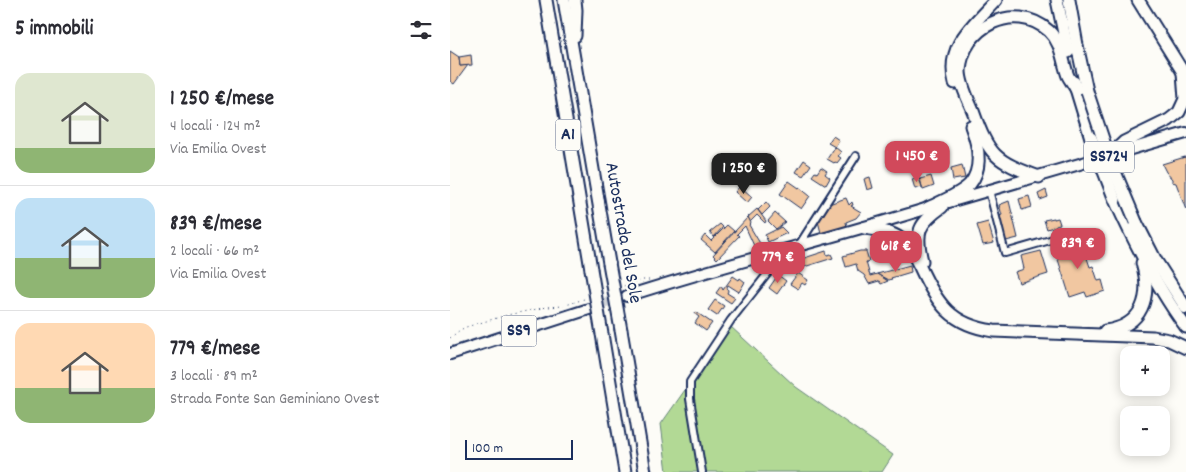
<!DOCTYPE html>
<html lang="it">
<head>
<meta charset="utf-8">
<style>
	body { margin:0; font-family:Dekko,sans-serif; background:#f2f2f3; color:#2b2b33; height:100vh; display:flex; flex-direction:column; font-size:19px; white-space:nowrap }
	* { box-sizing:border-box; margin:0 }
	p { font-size:16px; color:#7c7c81 }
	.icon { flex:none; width:28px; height:28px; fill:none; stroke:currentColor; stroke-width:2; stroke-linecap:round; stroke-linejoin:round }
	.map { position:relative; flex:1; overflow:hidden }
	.side { display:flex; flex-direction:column; background:#fff; width:450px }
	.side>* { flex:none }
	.controls { position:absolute; left:670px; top:346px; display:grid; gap:10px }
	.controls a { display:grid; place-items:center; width:50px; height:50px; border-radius:10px; background:#fff; box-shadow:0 2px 12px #0003; font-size:25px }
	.scale { position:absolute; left:15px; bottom:12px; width:108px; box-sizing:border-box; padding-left:5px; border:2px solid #1b2f5e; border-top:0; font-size:14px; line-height:18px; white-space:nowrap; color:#1b2f5e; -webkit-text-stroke:4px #fdfcf7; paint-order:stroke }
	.price { position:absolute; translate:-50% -42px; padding:0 11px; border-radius:10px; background:#d1495b; color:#fff; font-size:16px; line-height:32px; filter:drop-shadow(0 1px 2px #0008) }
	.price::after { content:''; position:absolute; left:50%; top:30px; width:15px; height:11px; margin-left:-8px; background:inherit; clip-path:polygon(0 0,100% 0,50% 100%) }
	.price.on { background:#222; color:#fff }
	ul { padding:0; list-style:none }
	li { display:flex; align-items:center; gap:15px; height:125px; padding:0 15px }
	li+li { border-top:1px solid #e1e1e2 }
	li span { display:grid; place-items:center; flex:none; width:140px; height:100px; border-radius:15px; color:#555 }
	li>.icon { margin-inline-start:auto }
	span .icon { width:60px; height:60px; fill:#fffc; stroke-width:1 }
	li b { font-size:21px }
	h2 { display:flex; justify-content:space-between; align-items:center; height:60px; padding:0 15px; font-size:21px }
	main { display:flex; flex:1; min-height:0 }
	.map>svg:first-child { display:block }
	.green { fill:#b2d995; stroke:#66847a }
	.building { fill:#f1c7a1; stroke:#1b2f5e }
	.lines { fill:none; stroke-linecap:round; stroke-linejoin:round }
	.primary-tunnel { stroke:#d0d3d8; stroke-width:10; stroke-dasharray:10 5; stroke-linecap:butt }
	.street-casing { stroke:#1b2f5e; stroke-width:10 }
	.primary-casing { stroke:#1b2f5e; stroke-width:14 }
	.highway-casing { stroke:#1b2f5e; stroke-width:15 }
	.path { stroke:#1b2f5e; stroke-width:1; stroke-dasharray:1 4; stroke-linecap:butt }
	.street { stroke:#fdfcf7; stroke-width:6 }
	.primary { stroke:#fdfcf7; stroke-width:10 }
	.highway { stroke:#fdfcf7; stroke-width:11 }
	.highway-bridge-casing { stroke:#1b2f5e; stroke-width:15; stroke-linecap:butt }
	.highway-bridge { stroke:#fdfcf7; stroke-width:11 }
	.labels { text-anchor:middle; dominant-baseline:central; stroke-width:4.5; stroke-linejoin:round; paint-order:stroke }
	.shield { fill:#fdfcf7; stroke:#5f6c8c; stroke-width:1 }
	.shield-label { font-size:18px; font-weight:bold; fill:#1b2f5e }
	.street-label { font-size:19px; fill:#1b2f5e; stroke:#fdfcf7 }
</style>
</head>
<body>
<main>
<section class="side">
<h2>5 immobili<svg class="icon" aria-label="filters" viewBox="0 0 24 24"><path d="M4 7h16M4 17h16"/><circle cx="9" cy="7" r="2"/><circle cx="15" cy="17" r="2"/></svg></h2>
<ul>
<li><span style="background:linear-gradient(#dfe7d0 75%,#8fb573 0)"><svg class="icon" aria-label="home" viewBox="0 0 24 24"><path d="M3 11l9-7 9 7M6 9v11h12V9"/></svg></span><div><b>1 250 €/mese</b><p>4 locali · 124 m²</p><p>Via Emilia Ovest</p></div></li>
<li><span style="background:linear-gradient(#bfe0f5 60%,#8fb573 0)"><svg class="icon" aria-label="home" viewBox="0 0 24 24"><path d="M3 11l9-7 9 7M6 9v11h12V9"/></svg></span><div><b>839 €/mese</b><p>2 locali · 66 m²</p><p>Via Emilia Ovest</p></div></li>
<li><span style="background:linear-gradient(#ffd9b3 65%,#8fb573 0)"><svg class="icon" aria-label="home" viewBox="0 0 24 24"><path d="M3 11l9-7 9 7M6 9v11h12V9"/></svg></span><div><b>779 €/mese</b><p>3 locali · 89 m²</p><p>Strada Fonte San Geminiano Ovest</p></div></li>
</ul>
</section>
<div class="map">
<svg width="736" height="472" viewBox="0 0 736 472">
	<rect width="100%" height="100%" fill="#fdfcf7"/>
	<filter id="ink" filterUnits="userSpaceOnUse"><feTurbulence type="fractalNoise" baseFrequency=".02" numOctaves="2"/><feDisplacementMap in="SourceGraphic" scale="10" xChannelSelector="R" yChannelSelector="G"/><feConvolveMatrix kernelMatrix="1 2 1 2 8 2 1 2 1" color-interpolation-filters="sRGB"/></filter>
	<g filter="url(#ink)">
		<!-- green -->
		<polygon class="green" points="280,326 346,387 443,455 432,472 217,472 211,424"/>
		<!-- building -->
		<g class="building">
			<polygon points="0,51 9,57 10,66 18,65 4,84 0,81"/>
			<polygon points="21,55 22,65 10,66 9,57"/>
			<polygon points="383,136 389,140 385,147 378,143"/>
			<polygon points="385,147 391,152 388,156 391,158 387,163 385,162 384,163 377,159"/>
			<polygon points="735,157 736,158 736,210 726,183 722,182 722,179 716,172 712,164"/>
			<polygon points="354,160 361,165 353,176 346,172"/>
			<polygon points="512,165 515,178 503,180 501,168"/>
			<polygon points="371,167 377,171 375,174 380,178 376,185 362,176 365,172 367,173"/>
			<polygon points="481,176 484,186 473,190 470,179"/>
			<polygon points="420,177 423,188 417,190 414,179"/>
			<polygon points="469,178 472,187 465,189 462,179"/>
			<polygon points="339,181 349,188 349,187 360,196 351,209 330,194"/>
			<polygon points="290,186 302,197 297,203 285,192"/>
			<polygon points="596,190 598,197 590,200 588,194"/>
			<polygon points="579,196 582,207 572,210 569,199"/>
			<polygon points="396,198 399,205 402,202 403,205 401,206 411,212 406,218 396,222 397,227 371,233 367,217 376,205"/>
			<polygon points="559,201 568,238 556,241 549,216 552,215 549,205"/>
			<polygon points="316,202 320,207 312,215 308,210"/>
			<polygon points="307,209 316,221 315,223 307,215 300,222 298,217"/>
			<polygon points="325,213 335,222 326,229 318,221"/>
			<polygon points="298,217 301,223 299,225 311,245 305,248 295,226 287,234 289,236 267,259 263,255"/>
			<polygon points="604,218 604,219 608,218 610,224 606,225 606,226 597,229 594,220"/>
			<polygon points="538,222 544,243 533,245 527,225"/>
			<polygon points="270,224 273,227 264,237 260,232"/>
			<polygon points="277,225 284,231 265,252 251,240 255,235 261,241"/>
			<polygon points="331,227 337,233 318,242 315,235"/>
			<polygon points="622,236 627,239 632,253 635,252 640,267 643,266 648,281 652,280 655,291 637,297 635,292 620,297 604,247 618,242"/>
			<polygon points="376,251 377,255 381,254 383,258 341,271 339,266 343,265 342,262"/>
			<polygon points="410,251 416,251 419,261 416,262 420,276 427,274 438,281 431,284 429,281 419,284 414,275 408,271 406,264 396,267 393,256"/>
			<polygon points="591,251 598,274 569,283 565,272 574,269 571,256"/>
			<polygon points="460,265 461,272 441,278 442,279 438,280 427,274"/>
			<polygon points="348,273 358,280 355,285 352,283 348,289 340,284"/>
			<polygon points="328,275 336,281 327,294 319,288"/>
			<polygon points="283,276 289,280 290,278 295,282 289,292 278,285 277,287 278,291 277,293 285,298 281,303 266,293 271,286 273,290"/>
			<polygon points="265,300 274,306 267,316 258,310"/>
			<polygon points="246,312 262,323 256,331 245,323 249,317 245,314"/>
		</g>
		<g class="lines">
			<!-- primary-tunnel -->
			<polyline class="primary-tunnel" points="140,308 177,296"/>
			<defs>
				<g id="street">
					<polyline points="539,190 555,253 607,238"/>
					<polyline points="349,245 406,156"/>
					<polyline points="252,472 240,399 240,382 281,320 322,268 331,251"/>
				</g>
				<g id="primary">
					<polyline points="499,202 736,133"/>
					<path d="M177 296C279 263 383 238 485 206"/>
					<polyline points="0,354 139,309"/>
				</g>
				<g id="highway">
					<polyline points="96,0 141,269"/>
					<polyline points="114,0 159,263"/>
					<polyline points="125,0 126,10 125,36"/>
					<polyline points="607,0 618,52"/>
					<polyline points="619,0 627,45 637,91"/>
					<polyline points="688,0 736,77"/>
					<polyline points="624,82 641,138"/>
					<path d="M505 83C495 46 523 25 546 0"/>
					<polyline points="659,156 674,142 719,120 729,112 735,99 733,73"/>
					<path d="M589 177C545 161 539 156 523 111 518 99 510 84 510 71 512 27 564 0 599 31 612 43 612 60 618 76 620 80 624 85 626 89"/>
					<path d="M665 200C685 244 707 288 736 327"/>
					<path d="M478 208C490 202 511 194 520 184 533 168 528 144 521 126"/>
					<polyline points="686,222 706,261 736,308"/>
					<path d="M414 228C427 230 440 231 451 239 460 246 465 257 470 267 487 304 501 325 544 331L703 337 719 340 736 348"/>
					<path d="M472 261C465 232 468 224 492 207"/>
					<polyline points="171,330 195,472"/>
					<path d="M655 331C693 326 702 297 692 263"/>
					<polyline points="152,334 175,472"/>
				</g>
			</defs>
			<!-- street casing -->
			<use href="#street" class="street-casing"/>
			<!-- primary casing -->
			<use href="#primary" class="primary-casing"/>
			<!-- highway casing -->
			<use href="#highway" class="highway-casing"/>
			<!-- path -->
			<g class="path">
				<polyline points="174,286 193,280 199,280"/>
				<polyline points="0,338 10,330 16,327 57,315 97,307 113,306 137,298"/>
			</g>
			<!-- street -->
			<use href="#street" class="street"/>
			<!-- primary -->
			<use href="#primary" class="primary"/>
			<!-- highway -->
			<use href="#highway" class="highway"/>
			<defs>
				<g id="highway-bridge">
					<polyline points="637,91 660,160 686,222"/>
					<polyline points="641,138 665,200"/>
					<polyline points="159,263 171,330"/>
					<polyline points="141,269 152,334"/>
				</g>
			</defs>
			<!-- highway-bridge casing -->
			<use href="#highway-bridge" class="highway-bridge-casing"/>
			<!-- highway-bridge -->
			<use href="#highway-bridge" class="highway-bridge"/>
		</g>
	</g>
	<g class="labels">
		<!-- shield labels -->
		<g class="shield">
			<rect x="105.5" y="119.5" width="25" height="31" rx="4"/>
			<rect x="634" y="141.5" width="50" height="31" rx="4"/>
			<rect x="51.5" y="315.5" width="35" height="31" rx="4"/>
		</g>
		<g class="shield-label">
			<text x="118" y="135">A1</text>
			<text x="659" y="157">SS724</text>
			<text x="69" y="331">SS9</text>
		</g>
		<!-- street labels -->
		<g class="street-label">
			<text transform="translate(172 233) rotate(80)">Autostrada del Sole</text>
		</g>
	</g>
</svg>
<div class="controls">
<a>+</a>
<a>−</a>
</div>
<div class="scale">100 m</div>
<b class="price" style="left:467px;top:183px">1 450 €</b>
<b class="price on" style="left:294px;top:195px">1 250 €</b>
<b class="price" style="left:628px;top:270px">839 €</b>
<b class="price" style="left:446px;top:273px">618 €</b>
<b class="price" style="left:328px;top:284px">779 €</b>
</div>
</main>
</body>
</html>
